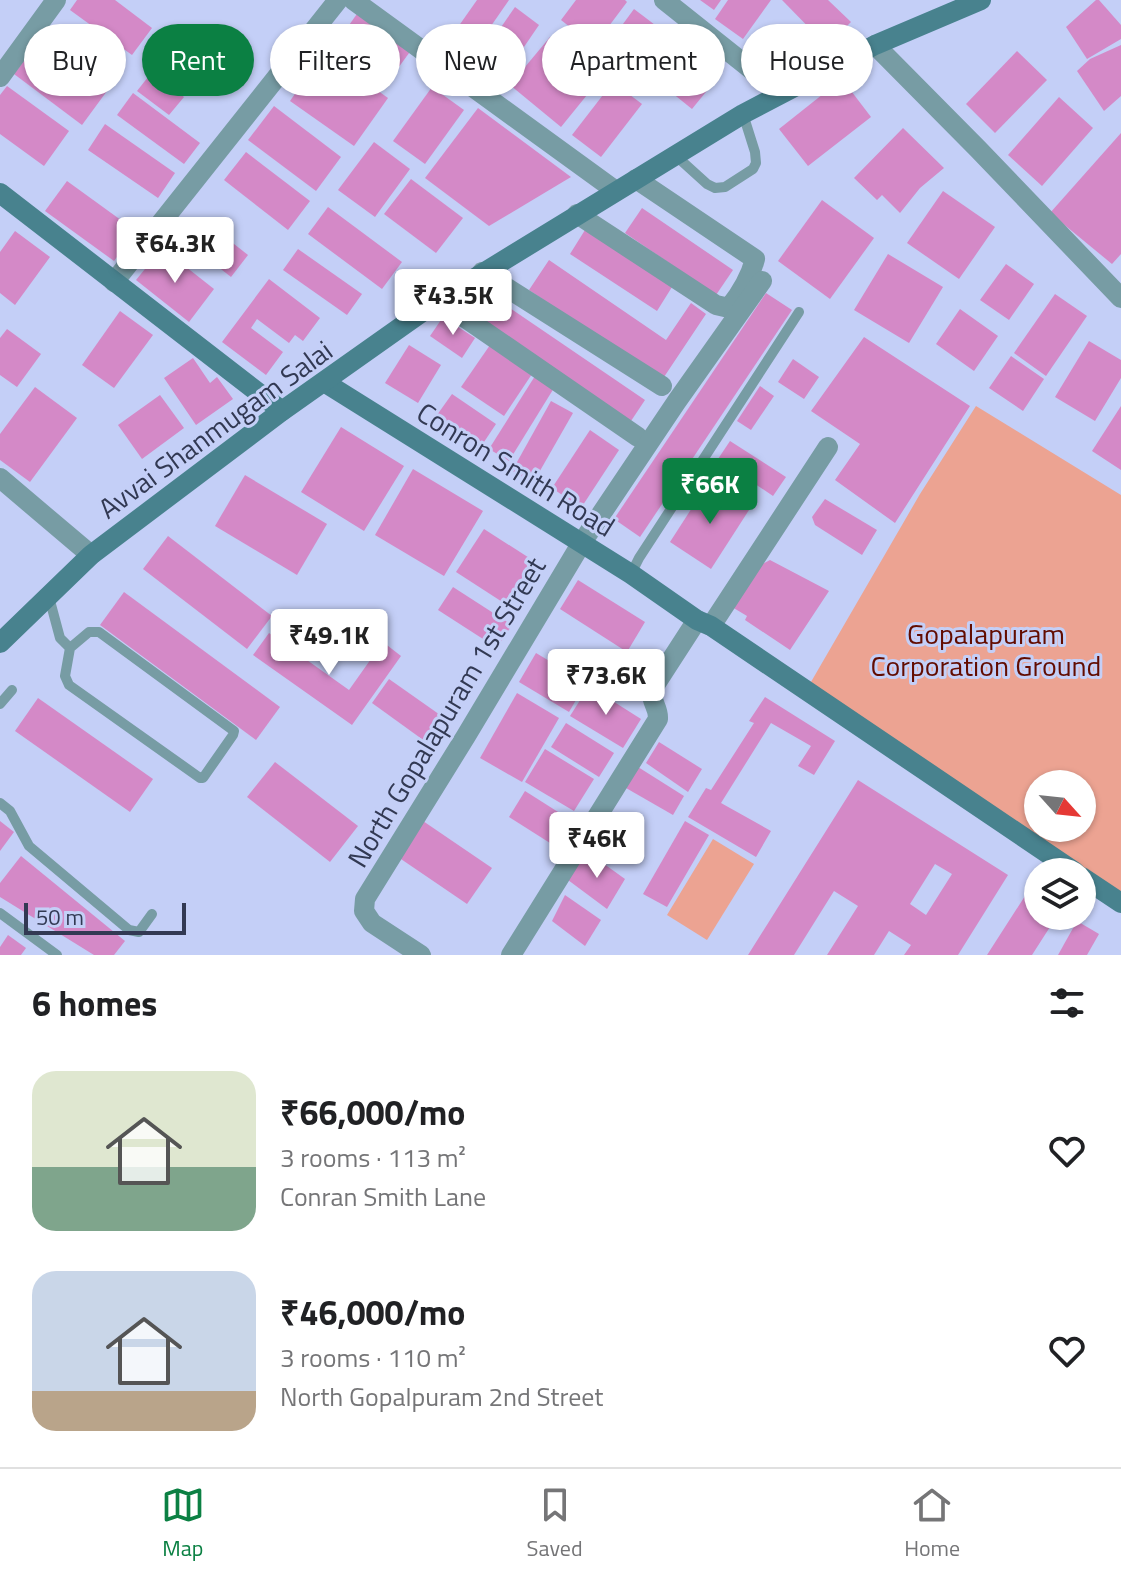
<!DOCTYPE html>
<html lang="en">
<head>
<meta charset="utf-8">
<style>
	body { margin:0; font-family:"Titillium Web",sans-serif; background:#f6f6f6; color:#202124; height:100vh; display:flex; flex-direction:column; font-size:30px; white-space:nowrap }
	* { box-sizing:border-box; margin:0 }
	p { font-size:26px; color:#757577 }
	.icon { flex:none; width:44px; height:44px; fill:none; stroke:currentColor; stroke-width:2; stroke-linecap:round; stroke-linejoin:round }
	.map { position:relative; height:955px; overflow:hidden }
	.panel { display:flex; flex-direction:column; background:#fff; flex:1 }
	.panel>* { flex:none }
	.hud { position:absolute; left:24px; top:24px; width:1074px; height:72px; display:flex; gap:16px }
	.needle { width:52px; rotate:117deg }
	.buttons { position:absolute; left:1024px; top:770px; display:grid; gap:16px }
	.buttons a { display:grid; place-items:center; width:72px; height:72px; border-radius:50%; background:#fff; box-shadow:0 2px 6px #0004; font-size:40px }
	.scale { position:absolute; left:24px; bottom:20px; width:162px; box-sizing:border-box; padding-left:8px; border:4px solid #323953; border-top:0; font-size:22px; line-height:28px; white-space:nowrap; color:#323953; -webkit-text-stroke:6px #c4cff7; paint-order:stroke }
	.price { position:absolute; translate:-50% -68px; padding:0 18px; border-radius:8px; background:#fff; color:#222; font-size:26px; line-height:52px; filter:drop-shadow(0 2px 4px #0008) }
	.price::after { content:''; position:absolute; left:50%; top:48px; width:24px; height:18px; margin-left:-12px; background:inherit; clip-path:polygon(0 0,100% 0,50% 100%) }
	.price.active { background:#0b8043; color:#fff }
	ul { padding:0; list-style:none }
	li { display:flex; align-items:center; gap:24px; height:200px; padding:0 32px }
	li span { display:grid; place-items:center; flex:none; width:224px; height:160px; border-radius:24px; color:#555 }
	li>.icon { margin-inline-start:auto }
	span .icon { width:96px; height:96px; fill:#fffc; stroke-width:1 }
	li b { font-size:34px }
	h2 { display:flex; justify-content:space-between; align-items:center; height:96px; padding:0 32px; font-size:34px }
	.chip { padding:0 28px; border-radius:36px; background:#fff; box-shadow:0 2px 6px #0004; font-size:28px; line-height:72px }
	.chip.active { background:#0b8043; color:#fff }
	.tab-bar { display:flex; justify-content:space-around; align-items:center; height:112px; border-top:2px solid #e0e0e0; background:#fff; font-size:22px; color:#757577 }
	.tab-bar a { display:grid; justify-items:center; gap:4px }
	.tab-bar .active { color:#0b8043 }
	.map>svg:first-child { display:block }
	.green { fill:#eca392; fill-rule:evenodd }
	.building { fill:#d489c7; fill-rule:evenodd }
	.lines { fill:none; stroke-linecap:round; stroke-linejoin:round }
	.lane { stroke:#779ca4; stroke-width:10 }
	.street { stroke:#779ca4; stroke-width:20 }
	.secondary { stroke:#48828e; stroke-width:20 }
	.labels { text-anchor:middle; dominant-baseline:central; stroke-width:6; stroke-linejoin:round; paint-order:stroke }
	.street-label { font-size:28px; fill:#323953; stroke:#c4cff7 }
	.park-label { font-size:28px; fill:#620c00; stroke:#c4cff7 }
</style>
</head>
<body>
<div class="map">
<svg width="1121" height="955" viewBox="0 0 1121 955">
	<rect width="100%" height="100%" fill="#c4cff7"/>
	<!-- green -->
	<g class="green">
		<path d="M976 406 1121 495V895L804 694 920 494ZM1038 784H1082V828H1038Z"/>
		<polygon points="713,839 754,864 707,940 667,915"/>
	</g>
	<!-- building -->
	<g class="building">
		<polygon points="77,0 115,0 152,28 132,55 70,10"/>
		<polygon points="477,0 509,0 473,52 451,37"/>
		<polygon points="576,0 625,0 627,2 594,46 561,20"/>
		<polygon points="700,0 721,0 714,10"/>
		<polygon points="728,0 771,0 743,39 715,19"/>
		<polygon points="782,0 828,0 851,22 827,46"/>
		<polygon points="1096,0 1099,0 1121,25 1121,39 1087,59 1066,27"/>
		<polygon points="515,7 539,25 504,76 479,59"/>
		<polygon points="634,9 663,31 627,79 598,58"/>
		<polygon points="359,11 412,49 393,75 340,38"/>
		<polygon points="50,26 118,76 82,125 14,74"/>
		<polygon points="550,37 600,79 561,127 510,85"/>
		<polygon points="681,38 723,71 692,109 651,76"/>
		<polygon points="1121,45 1121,96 1104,111 1077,71 1090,59"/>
		<polygon points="1017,51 1047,80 995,133 966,104"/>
		<polygon points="324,52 388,98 354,146 290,101"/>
		<polygon points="152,72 184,97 169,115 137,91"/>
		<polygon points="842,79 871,117 808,166 779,129"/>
		<polygon points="613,82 642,104 601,157 572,135"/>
		<polygon points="7,86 69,131 44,166 0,134 0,95"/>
		<polygon points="432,87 464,110 425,164 393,141"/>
		<polygon points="133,93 200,143 184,164 117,115"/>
		<polygon points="1059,97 1093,128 1042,186 1008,155"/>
		<polygon points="274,106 341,157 316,191 248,140"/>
		<polygon points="478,108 571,177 489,226 425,178"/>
		<polygon points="105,124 175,173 158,198 88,150"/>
		<polygon points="903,128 944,168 920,188 900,213 882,195 877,200 854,178"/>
		<polygon points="1121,133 1121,254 1112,264 1050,213"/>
		<polygon points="374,142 410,169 375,217 338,190"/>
		<polygon points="246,152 310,201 288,230 224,180"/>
		<polygon points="411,179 463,218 436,253 384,214"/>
		<polygon points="67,181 136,231 114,261 45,211"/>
		<polygon points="943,191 995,227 959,279 907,243"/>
		<polygon points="822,200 874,238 830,299 778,261"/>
		<polygon points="328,207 402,262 382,289 308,234"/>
		<polygon points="642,208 733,270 716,295 625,233"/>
		<polygon points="201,218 248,255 231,277 184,240"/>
		<polygon points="585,230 672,287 657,311 570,254"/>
		<polygon points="15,231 50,257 15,305 0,293 0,252"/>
		<polygon points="162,248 214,289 189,322 136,280"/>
		<polygon points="298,249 362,294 347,315 283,270"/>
		<polygon points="888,254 943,287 909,343 854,310"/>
		<polygon points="549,260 666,340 691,303 706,314 662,380 529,290"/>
		<polygon points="1006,264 1034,284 1009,320 980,300"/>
		<polygon points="269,279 320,318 303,341 295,335 289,343 257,319 251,328 283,352 266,375 222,342"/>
		<polygon points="766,293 792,310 640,537 614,519"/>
		<polygon points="1055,294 1087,316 1046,376 1014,353"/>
		<polygon points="498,300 645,400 631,421 483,321"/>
		<polygon points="960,309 998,336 974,371 936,344"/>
		<polygon points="120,311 153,335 114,388 82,365"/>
		<polygon points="443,317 475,338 462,358 430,336"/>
		<polygon points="7,329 41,354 17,387 0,375 0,338"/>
		<polygon points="864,337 970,406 895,523 835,480 860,444 811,411"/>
		<polygon points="1089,341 1121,360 1121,378 1095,421 1055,397"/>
		<polygon points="409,345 441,365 418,403 385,383"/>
		<polygon points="490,345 532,374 504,416 461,387"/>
		<polygon points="1011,356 1044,379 1023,411 989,388"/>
		<polygon points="193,358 210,383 217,377 233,399 196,425 164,378"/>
		<polygon points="793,359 819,377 804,399 778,382"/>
		<polygon points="535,376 554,388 509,461 489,449"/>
		<polygon points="760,386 774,396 751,430 737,421"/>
		<polygon points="35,387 77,418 30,482 0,460 0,434"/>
		<polygon points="452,394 496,424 482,445 437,415"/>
		<polygon points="160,395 184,428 142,459 118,425"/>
		<polygon points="551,401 573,413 533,483 512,471"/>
		<polygon points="1121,406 1121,470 1092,451"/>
		<polygon points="341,427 404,466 364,531 301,492"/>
		<polygon points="590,430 619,450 581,508 552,488"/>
		<polygon points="730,441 786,477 773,496 718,459"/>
		<polygon points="413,469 483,511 444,576 375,535"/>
		<polygon points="245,475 327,524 297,575 215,526"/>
		<polygon points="708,483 749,510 711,569 670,542"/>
		<polygon points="825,499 877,530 862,555 815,525 812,517"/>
		<polygon points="484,529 534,561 507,605 456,572"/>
		<polygon points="168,536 272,616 247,649 143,569"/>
		<polygon points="770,560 829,591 790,650 745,620 747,616 732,607 759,566"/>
		<polygon points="578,580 645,622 627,652 560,609"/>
		<polygon points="453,587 512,625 497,648 438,610"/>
		<polygon points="124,592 280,707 256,740 100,625"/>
		<polygon points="269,633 349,690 383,642 401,656 352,725 253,655"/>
		<polygon points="536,653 586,683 569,712 519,682"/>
		<polygon points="389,679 443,717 426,742 372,703"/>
		<polygon points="589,686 641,719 623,748 570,716"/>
		<polygon points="517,693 559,718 522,782 480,758"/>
		<polygon points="765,697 835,741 814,775 798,766 811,746 771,723 721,803 771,831 756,857 688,817 706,788 711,790 754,723 749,721"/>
		<polygon points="38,698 153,779 130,812 15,731"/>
		<polygon points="566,723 614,753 599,777 551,747"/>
		<polygon points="659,742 702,769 688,792 646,763"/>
		<polygon points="545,749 594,779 574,811 525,782"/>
		<polygon points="275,762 358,826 330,862 247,797"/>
		<polygon points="638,767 684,796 673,815 626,788"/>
		<path d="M858 780 1008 875 958 955H904L911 945 889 931 874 955H827L858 906 834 891 794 955H748ZM935 864 952 874 926 915 910 904Z"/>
		<polygon points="525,791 566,817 550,843 509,817"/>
		<polygon points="0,821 14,832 0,851"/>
		<polygon points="423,821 492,868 467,904 398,857"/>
		<polygon points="685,821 709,835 667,907 643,894"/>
		<polygon points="586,851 625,879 607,909 568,880"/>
		<polygon points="21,856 125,941 114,955 94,955 0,897 0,883"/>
		<polygon points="1034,882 1038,884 1038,916 1057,916 1032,955 987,955"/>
		<polygon points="565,895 601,920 585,946 552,921"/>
		<polygon points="1077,921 1099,934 1087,955 1058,955"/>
		<polygon points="8,935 26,948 21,955 0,955 0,947"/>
	</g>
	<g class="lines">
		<!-- lane -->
		<g class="lane">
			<polyline points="675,155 707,184 715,188 725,187 753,169 756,163 755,152 743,114"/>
			<polyline points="631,574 639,558 799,312"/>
			<polyline points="49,597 60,638 70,648 65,676 69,685 200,778 203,778 233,735 234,731 99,632 89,632 70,648"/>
			<polyline points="0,704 12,690"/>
			<polyline points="0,803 10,811 29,846 129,930 139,932 152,914"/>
			<polyline points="0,913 57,955"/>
		</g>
		<!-- street -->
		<g class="street">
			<polyline points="353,0 616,191"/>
			<polyline points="664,0 781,93"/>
			<polyline points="875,45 978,149 1121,298"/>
			<polyline points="0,77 56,0"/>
			<path d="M577 214 716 305 729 308C741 293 750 278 755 259L636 179"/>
			<polyline points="482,272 662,386"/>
			<polyline points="114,282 338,0"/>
			<polyline points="439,300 638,437"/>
			<polyline points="0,478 91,555"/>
			<polyline points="711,626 828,447"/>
			<polyline points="421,955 372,923 364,911 365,899 466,736 581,544 677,401 762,281"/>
			<path d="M511 955 658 719C659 707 649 701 653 688L697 620"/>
		</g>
		<!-- secondary -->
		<g class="secondary">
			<polyline points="0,193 282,411"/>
			<polyline points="324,382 631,574 697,620 711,626 1075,872"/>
			<polyline points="0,643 91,555 282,411 439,300 743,114 875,45 981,0"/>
			<polyline points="1082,877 1121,903"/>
		</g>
	</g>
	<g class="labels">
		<!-- street labels -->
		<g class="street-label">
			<text transform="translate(215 429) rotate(-36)">Avvai Shanmugam Salai</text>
			<text transform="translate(516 469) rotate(32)">Conron Smith Road</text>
			<text transform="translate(446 712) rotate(-59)">North Gopalapuram 1st Street</text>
		</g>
		<!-- park labels -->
		<g class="park-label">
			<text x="986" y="633">Gopalapuram<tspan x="986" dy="32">Corporation Ground</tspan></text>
		</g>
	</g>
</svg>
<div class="buttons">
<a><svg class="needle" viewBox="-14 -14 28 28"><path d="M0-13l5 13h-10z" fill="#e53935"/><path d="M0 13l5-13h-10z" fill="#757577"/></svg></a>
<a><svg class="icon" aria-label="layers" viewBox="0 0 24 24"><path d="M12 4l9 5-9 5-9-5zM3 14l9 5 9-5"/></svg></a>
</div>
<div class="scale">50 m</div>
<b class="price" style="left:175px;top:285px">₹64.3K</b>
<b class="price" style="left:453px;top:337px">₹43.5K</b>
<b class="price active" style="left:710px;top:526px">₹66K</b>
<b class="price" style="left:329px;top:677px">₹49.1K</b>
<b class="price" style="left:606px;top:717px">₹73.6K</b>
<b class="price" style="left:597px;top:880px">₹46K</b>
<div class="hud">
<a class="chip">Buy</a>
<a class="chip active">Rent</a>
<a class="chip">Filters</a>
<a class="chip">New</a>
<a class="chip">Apartment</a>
<a class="chip">House</a>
</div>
</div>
<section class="panel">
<h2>6 homes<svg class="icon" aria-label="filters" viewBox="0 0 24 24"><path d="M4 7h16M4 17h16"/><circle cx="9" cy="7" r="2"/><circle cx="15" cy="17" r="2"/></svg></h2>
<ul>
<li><span style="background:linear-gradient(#dfe7d0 60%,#7fa58c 0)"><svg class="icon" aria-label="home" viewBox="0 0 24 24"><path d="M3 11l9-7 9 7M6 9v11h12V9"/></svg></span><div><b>₹66,000/mo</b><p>3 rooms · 113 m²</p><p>Conran Smith Lane</p></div><svg class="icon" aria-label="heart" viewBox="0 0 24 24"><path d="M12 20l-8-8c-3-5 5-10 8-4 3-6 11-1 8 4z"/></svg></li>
<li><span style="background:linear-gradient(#c9d6e8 75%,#b9a48a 0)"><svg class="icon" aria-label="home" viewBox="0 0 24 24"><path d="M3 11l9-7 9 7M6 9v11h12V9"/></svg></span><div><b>₹46,000/mo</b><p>3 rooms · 110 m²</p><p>North Gopalpuram 2nd Street</p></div><svg class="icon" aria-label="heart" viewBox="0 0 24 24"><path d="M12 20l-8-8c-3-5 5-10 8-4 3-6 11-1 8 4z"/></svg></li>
</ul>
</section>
<nav class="tab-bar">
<a class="active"><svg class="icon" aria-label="map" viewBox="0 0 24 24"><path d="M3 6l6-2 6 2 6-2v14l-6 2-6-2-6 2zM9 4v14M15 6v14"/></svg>Map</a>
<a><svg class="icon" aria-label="saved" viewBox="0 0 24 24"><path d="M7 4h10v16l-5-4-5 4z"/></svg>Saved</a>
<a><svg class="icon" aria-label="home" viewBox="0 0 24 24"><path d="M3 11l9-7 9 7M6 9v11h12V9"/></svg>Home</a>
</nav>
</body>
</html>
